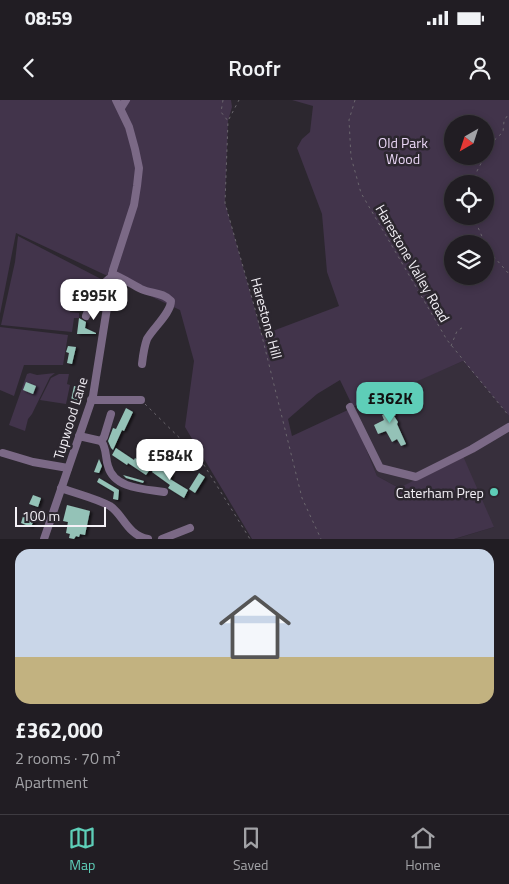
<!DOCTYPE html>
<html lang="en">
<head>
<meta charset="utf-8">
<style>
	body { margin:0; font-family:"Titillium Web",sans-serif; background:#2d2a30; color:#f1f3f6; height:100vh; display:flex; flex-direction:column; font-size:19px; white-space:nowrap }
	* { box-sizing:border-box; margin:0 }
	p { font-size:16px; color:#a2a2a6 }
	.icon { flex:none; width:28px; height:28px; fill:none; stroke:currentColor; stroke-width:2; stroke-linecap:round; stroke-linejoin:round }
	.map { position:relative; height:439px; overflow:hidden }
	.panel { display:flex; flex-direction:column; background:#211d23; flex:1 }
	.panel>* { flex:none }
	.needle { width:32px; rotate:219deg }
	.controls { position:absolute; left:444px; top:15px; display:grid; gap:10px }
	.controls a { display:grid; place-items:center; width:50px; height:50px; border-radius:50%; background:#211d23; box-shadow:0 2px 8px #0003,0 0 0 1px #3e3b41; font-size:25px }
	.scale { position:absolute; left:15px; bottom:12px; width:91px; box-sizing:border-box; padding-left:5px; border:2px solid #f4f1f7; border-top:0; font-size:14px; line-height:18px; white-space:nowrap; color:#f4f1f7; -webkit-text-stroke:4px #2c272f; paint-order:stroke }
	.price { position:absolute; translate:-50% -42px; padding:0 11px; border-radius:10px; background:#fff; color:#222; font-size:16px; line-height:32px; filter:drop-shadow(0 1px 2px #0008) }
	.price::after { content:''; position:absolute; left:50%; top:30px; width:15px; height:11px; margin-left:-8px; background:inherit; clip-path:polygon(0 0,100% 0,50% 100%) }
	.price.active { background:#5eceb8; color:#111 }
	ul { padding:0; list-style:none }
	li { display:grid; align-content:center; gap:10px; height:265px; padding:0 15px }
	li span { display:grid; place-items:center; height:155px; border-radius:15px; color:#555 }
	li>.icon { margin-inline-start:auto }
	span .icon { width:90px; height:90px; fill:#fffc; stroke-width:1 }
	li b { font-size:21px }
	.status { display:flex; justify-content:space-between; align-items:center; height:35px; padding:0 25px; background:#211d23; direction:ltr }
	.status svg { height:14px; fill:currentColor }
	header { display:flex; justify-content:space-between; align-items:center; height:65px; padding:0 15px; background:#211d23; font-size:22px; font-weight:600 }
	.menu { display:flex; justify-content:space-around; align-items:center; height:70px; border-top:1px solid #3e3b41; background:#211d23; font-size:14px; color:#a2a2a6 }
	.menu a { display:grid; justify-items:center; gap:2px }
	.menu .active { color:#5eceb8 }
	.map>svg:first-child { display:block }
	.built { fill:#372f3c }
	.green { fill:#42344b; fill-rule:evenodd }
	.building { fill:#94c2b7; filter:url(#shadow) }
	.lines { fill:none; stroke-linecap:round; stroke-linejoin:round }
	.path { stroke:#6b676e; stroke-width:1; stroke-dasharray:2.5 4; stroke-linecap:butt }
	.minor { stroke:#7b6986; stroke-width:8 }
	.poi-dot { fill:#5eceb8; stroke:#2c272f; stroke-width:2 }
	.labels { text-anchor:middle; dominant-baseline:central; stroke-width:5; stroke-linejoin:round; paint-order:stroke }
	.park-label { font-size:14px; fill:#ebd7f7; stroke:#2c272f }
	.street-label { font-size:14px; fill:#f4f1f7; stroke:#2c272f }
	.poi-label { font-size:14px; fill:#f4f1f7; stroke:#2c272f; text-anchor:end }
</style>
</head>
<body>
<div class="status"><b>08:59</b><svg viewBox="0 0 49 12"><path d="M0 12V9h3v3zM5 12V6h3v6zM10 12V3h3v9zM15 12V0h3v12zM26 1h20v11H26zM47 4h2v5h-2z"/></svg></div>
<header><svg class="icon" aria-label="back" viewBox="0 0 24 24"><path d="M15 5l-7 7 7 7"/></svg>Roofr<svg class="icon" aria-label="person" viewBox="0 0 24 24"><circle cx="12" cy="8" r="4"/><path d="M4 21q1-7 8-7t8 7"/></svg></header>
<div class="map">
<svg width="509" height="439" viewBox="0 0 509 439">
	<defs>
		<filter id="shadow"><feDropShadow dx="2.5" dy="1.5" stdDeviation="1" flood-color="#0009"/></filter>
	</defs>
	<rect width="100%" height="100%" fill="#2c272f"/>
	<!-- built -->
	<polygon class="built" points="463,261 509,316 509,439 455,439 494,427 399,388 377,376 350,309"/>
	<!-- green -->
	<g class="green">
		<path d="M0 0H231L232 7 228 21 225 103 262 235 339 206 327 172 322 114 297 48 302 39 310 32 313 6 292 0H509V316L463 261 420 280 353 307 340 280 317 294 288 319 292 336 350 309 377 376 399 388 463 356 494 427 454 439H252L185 327 194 261 180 210 16 133 0 214ZM452 24H485V56H452ZM452 84H485V116H452ZM452 144H485V176H452Z"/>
		<polygon points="18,136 103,180 90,199 84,203 71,203 70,212 79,213 79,218 74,218 72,232 1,225 15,162"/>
		<polygon points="0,227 68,235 63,265 24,265 14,296 0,290"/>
		<polygon points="30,273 37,275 55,273 50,277 32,314 28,319 25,331 9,325 27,274"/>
		<polygon points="59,274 69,274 67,284 70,285 66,304 40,300 51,278"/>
	</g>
	<!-- building -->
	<g class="building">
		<polygon points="79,218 86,222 85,228 96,233 96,234 77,234"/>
		<polygon points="68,246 76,247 72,264 67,263 69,253 66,252"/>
		<polygon points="26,282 36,286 33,294 23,290"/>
		<polygon points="74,286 81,287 78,301 71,300"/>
		<polygon points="390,298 393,306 391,307 396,315 394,316 398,322 397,324 406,344 401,346 397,339 392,342 386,331 378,334 374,325 384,320 382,315 387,312 383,301"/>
		<polygon points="126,308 133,312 124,331 122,330 113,350 111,348 108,341 113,328 116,329"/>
		<polygon points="116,348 134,360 135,358 151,368 146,375 128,363 127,365 112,355"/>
		<polygon points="99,359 102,366 99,373 94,372"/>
		<polygon points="157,365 172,375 170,379 188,390 184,398 168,388 170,385 152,372"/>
		<polygon points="199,373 205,377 195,393 189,389"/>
		<polygon points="123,375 144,381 143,383 126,378"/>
		<polygon points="99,378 119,390 118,400 113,399 114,392 97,382"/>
		<polygon points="33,395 41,398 38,407 29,404"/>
		<polygon points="67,405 90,411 85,435 80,434 79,437 76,436 74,439 69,438 70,434 66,433 68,422 63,421"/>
		<polygon points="24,413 35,417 31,427 21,423"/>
	</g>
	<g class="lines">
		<!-- path -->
		<g class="path">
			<polyline points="223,0 221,12 228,21 225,103 257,216 302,398 321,439"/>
			<polyline points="355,0 349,20 351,57 361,93 447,240 509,316"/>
			<polyline points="229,19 239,0"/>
			<polyline points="485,49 503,32 504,21 509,13"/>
			<polyline points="474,84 477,71 485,56"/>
			<polyline points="473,116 488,150 509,174"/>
			<polyline points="451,246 457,231 465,226"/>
			<polyline points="145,304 199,357 250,439"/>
		</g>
		<!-- minor -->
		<g class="minor">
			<polyline points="121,8 126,0"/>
			<path d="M112 174C123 178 131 184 141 189 151 194 163 192 171 201 171 213 153 228 147 239 144 247 143 255 142 264"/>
			<path d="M86 216C91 203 99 184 112 177"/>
			<polyline points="91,300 141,300"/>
			<polyline points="350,307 380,368 416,377 472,349 509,327"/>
			<polyline points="79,336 101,341 104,337 111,314"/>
			<path d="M101 341C107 348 105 357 108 366 114 389 145 389 164 392"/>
			<polyline points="3,353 33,362 68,368"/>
			<path d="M61 388C77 394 95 398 110 406 123 414 127 435 148 439"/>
			<polyline points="44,439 93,296 113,170 134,105 137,86 139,68 135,49 129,27 116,0"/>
			<polyline points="162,439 190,428"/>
		</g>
	</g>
	<!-- markers -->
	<circle class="poi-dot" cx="494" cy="392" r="5"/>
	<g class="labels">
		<!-- park labels -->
		<g class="park-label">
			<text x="403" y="42">Old Park<tspan x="403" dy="16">Wood</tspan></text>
		</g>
		<!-- street labels -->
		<g class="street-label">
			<text transform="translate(413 163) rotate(60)">Harestone Valley Road</text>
			<text transform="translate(267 218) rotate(75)">Harestone Hill</text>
			<text transform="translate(70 318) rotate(-73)">Tupwood Lane</text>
		</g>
		<!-- poi labels -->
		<g class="poi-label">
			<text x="484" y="392">Caterham Prep</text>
		</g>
	</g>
</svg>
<div class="controls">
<a><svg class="needle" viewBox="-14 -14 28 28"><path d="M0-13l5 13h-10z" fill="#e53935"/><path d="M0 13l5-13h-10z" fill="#a2a2a6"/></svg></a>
<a><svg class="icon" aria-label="locate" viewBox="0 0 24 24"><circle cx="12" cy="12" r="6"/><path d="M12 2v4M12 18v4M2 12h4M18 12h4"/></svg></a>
<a><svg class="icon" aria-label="layers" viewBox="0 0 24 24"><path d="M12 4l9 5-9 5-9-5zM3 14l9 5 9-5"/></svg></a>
</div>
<div class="scale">100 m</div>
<b class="price" style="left:94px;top:221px">£995K</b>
<b class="price active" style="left:390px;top:324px">£362K</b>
<b class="price" style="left:170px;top:381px">£584K</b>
</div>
<section class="panel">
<ul>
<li><span style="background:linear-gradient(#c9d6e8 70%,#c2b280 0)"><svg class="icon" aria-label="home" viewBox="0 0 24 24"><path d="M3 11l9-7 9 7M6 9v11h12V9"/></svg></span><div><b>£362,000</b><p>2 rooms · 70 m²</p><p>Apartment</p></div></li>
</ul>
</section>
<nav class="menu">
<a class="active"><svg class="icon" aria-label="map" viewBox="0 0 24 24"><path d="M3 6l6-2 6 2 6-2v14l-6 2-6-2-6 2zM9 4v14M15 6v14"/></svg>Map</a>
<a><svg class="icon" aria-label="saved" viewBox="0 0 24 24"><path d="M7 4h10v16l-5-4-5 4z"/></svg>Saved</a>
<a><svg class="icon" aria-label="home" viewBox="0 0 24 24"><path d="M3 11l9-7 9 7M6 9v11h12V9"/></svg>Home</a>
</nav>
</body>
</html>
